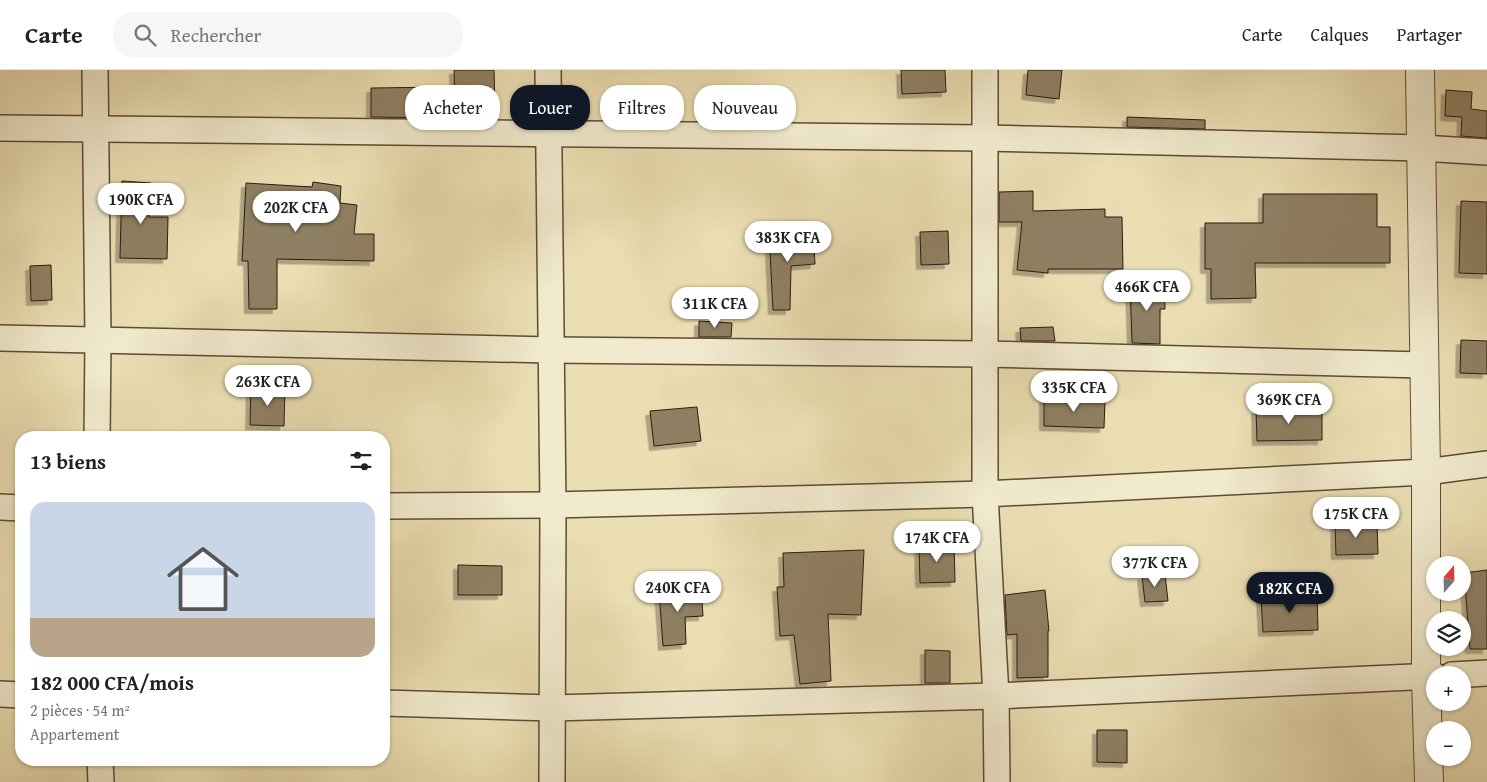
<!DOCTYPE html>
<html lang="fr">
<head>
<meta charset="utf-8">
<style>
	body { margin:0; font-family:"Gentium Book Plus",serif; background:#f6f6f6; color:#222; height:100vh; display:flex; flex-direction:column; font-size:19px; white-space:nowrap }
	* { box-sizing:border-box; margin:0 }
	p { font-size:16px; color:#767676 }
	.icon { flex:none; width:28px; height:28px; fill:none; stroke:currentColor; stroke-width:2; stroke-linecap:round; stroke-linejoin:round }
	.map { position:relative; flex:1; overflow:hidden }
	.side { position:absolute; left:15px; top:361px; width:375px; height:335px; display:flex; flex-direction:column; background:#fff; border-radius:20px; box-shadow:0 1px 4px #0004 }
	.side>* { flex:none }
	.guide { position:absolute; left:405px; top:15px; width:475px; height:45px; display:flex; gap:10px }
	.needle { width:32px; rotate:20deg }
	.buttons { position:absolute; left:1426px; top:486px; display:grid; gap:10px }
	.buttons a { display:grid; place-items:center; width:45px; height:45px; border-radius:50%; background:#fff; box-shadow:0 1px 4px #0004; font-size:25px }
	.price { position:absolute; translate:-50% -42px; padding:0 11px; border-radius:18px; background:#fff; color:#222; font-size:16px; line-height:32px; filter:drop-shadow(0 1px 2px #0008) }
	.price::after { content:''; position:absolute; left:50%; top:30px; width:15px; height:11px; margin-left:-8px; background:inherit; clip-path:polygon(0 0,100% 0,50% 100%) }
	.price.active { background:#111827; color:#fff }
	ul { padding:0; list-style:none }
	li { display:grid; align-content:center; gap:10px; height:265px; padding:0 15px }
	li+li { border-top:1px solid #e0e0e0 }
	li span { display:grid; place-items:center; height:155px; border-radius:15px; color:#555 }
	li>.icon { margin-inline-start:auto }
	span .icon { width:90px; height:90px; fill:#fffc; stroke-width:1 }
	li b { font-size:21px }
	h2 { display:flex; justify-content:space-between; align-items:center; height:60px; padding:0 15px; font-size:21px }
	.tag { padding:0 18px; border-radius:20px; background:#fff; box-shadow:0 1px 4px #0004; font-size:18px; line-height:45px }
	.tag.active { background:#111827; color:#fff }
	header { display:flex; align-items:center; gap:30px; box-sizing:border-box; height:70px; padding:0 25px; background:#fff; border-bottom:1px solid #e0e0e0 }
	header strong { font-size:24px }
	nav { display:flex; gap:28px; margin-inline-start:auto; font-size:18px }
	.search { width:350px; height:45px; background:#f6f6f6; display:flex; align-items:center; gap:12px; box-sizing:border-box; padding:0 18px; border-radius:20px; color:#767676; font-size:19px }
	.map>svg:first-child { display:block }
	.building { fill:#8f8063; stroke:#2d1a0e; filter:url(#shadow) }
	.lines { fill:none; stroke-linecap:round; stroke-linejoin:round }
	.minor-casing { stroke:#5c4b37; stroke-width:28 }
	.tertiary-casing { stroke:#5c4b37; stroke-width:30 }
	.minor { stroke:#f1eacd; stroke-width:25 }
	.tertiary { stroke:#f1eacd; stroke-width:28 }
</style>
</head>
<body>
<header>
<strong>Carte</strong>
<div class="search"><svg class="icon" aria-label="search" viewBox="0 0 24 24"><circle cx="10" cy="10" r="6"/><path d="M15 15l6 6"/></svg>Rechercher</div>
<nav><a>Carte</a><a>Calques</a><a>Partager</a></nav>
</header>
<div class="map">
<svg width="1487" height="712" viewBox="0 0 1487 712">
	<defs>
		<filter id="shadow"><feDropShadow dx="-4.5" dy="4.5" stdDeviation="0" flood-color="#0004"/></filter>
	</defs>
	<rect width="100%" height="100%" fill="#eadeb2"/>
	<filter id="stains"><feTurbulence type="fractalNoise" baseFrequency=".004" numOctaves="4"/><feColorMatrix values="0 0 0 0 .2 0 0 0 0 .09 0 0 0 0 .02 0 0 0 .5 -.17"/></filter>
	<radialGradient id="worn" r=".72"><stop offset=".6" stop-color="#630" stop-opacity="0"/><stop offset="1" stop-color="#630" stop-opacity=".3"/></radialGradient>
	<!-- building -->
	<g class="building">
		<polygon points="454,0 494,0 495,35 455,36"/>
		<polygon points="901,0 945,0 946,22 902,24"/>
		<polygon points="1028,0 1062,0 1059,29 1026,25"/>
		<polygon points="447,17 446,48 371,47 371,18"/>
		<polygon points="1446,20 1472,22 1471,39 1487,41 1487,68 1461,66 1462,47 1445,46"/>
		<polygon points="1127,47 1205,50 1205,59 1127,57"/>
		<polygon points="122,111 151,113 149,147 168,147 167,189 120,188"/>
		<polygon points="313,112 341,116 340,133 357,135 354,164 374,164 374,191 277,189 277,239 249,239 248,191 242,191 246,113 312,117"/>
		<polygon points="1033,121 1033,141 1105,139 1105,147 1122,147 1123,199 1048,199 1048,203 1017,200 1022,152 999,152 999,122"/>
		<polygon points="1263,124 1377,124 1377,157 1390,157 1390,193 1255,193 1256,228 1211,229 1211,199 1205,199 1205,153 1263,153"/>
		<polygon points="1461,131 1487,132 1487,204 1459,203"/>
		<polygon points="813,161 815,194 791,196 790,240 773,240 769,163"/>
		<polygon points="948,161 949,194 921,195 920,162"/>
		<polygon points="51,195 52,230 31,231 30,196"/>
		<polygon points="1164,212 1165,239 1160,239 1160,274 1132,273 1130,213"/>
		<polygon points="699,251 732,253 731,267 699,267"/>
		<polygon points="1053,257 1055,271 1021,271 1020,258"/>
		<polygon points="1461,270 1487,271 1487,304 1460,303"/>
		<polygon points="251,318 285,319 284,356 250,355"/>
		<polygon points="1044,328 1105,330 1104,358 1044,356"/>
		<polygon points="697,337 701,371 654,376 650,341"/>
		<polygon points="1256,339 1322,340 1322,370 1257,371"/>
		<polygon points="1377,454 1378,484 1336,485 1335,455"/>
		<polygon points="954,472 955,512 920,513 919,474"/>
		<polygon points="864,480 861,545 828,544 831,611 800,614 794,565 780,566 777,517 784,517 783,483"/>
		<polygon points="458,495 502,496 502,525 458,525"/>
		<polygon points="1487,500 1487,579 1470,579 1464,503"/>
		<polygon points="1165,504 1168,531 1145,532 1142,506"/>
		<polygon points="701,518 703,546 685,547 686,574 663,576 659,520"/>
		<polygon points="1045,520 1049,561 1048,561 1048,607 1017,608 1017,564 1007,565 1005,525"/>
		<polygon points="1317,526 1318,560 1263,562 1261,528"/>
		<polygon points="925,580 950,581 950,613 925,613"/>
		<polygon points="1097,660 1127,660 1127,693 1097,692"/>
	</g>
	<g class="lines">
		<defs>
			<g id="minor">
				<polyline points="95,0 98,269 97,368"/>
				<polyline points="548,0 553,435 552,712"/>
				<polyline points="985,0 985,424 996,626 997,712"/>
				<polyline points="0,58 985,68 1422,78 1487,82"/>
				<polyline points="0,268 550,280 985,284 1424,295"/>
				<polyline points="384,436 553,435 985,424 1426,402 1487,394"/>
				<polyline points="0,437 21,438"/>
				<polyline points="1452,605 1487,603"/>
				<polyline points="0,624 21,625"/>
				<polyline points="384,633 552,638 996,626 1435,606"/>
				<polyline points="100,690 101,712"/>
			</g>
			<polyline id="tertiary" points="1420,0 1426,402 1426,607 1429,712"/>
		</defs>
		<!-- minor casing -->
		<use href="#minor" class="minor-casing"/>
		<!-- tertiary casing -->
		<use href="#tertiary" class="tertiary-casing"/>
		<!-- minor -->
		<use href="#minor" class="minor"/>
		<!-- tertiary -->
		<use href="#tertiary" class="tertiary"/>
	</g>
	<rect width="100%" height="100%" filter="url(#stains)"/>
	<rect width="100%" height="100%" fill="url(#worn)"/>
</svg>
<div class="buttons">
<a><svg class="needle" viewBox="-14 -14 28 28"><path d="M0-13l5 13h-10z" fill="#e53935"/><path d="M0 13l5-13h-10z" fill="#767676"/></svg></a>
<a><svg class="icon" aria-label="layers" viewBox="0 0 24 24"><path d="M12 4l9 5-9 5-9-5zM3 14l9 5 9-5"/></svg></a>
<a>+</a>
<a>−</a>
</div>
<b class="price" style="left:141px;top:155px">190K CFA</b>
<b class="price" style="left:296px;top:163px">202K CFA</b>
<b class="price" style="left:788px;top:193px">383K CFA</b>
<b class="price" style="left:1147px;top:242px">466K CFA</b>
<b class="price" style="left:715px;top:259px">311K CFA</b>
<b class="price" style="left:268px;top:337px">263K CFA</b>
<b class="price" style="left:1074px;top:343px">335K CFA</b>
<b class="price" style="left:1289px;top:355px">369K CFA</b>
<b class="price" style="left:1356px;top:469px">175K CFA</b>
<b class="price" style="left:937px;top:493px">174K CFA</b>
<b class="price" style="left:1155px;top:518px">377K CFA</b>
<b class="price" style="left:678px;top:543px">240K CFA</b>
<b class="price active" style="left:1290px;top:544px">182K CFA</b>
<div class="guide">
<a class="tag">Acheter</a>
<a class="tag active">Louer</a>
<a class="tag">Filtres</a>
<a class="tag">Nouveau</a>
</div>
<section class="side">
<h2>13 biens<svg class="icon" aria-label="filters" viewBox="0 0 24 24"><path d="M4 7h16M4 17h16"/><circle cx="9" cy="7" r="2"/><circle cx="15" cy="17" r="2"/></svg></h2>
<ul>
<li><span style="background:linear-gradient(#c9d6e8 75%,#b9a48a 0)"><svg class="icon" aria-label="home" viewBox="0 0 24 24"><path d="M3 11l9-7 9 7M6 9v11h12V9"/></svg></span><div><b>182 000 CFA/mois</b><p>2 pièces · 54 m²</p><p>Appartement</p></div></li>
</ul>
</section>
</div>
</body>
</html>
